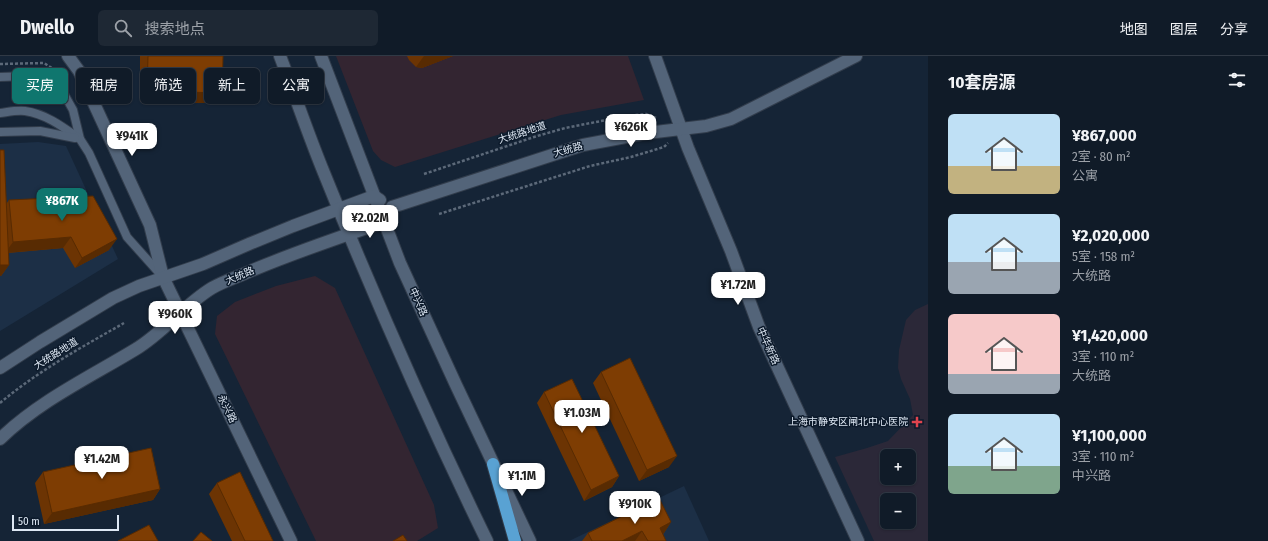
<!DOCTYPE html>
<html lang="zh">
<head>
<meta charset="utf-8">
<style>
	body { margin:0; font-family:"Fira Sans Condensed","Noto Sans SC",sans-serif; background:#1e2834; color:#f1f3f6; height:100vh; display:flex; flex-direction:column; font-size:15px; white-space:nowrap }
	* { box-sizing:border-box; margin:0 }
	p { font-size:13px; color:#9ca1a8 }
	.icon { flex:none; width:22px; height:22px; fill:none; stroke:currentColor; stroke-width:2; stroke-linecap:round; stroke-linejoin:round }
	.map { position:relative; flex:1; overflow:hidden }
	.drawer { display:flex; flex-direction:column; background:#101b28; width:340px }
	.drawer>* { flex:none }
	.hud { position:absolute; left:12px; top:12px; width:380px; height:36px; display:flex; gap:8px }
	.controls { position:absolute; left:880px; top:393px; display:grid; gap:8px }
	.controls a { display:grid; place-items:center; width:36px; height:36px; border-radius:6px; background:#101b28; box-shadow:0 1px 3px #0004,0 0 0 1px #303945; font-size:20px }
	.scale { position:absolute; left:12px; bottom:10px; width:107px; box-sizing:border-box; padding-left:4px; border:2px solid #dee8f4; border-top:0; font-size:11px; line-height:14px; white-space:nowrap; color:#dee8f4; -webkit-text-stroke:3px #0c1a2b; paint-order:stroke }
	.price { position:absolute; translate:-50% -34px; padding:0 9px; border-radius:8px; background:#fff; color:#222; font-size:13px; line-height:26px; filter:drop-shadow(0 1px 2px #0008) }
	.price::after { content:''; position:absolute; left:50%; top:24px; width:12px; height:9px; margin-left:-6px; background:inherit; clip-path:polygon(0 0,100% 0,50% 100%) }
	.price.active { background:#0f766e; color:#fff }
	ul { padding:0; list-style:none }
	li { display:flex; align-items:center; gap:12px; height:100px; padding:0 20px }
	li span { display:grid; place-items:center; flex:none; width:112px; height:80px; border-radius:6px; color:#555 }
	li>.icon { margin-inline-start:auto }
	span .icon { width:48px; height:48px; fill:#fffc; stroke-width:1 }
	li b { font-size:17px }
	h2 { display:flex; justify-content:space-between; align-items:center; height:48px; padding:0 20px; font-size:17px }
	.pill { padding:0 14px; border-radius:6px; background:#101b28; box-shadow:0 1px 3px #0004,0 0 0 1px #303945; font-size:14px; line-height:36px }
	.pill.active { background:#0f766e; color:#fff }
	header { display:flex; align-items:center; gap:24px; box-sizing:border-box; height:56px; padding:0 20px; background:#101b28; border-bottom:1px solid #303945 }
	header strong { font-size:19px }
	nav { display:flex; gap:22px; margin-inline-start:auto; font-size:14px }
	.search { width:280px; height:36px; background:#1e2834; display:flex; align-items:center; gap:10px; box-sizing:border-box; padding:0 14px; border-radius:6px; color:#9ca1a8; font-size:15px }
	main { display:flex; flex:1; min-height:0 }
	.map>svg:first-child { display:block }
	.commercial { fill:#332531 }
	.built { fill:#1c2f46 }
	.medical { fill:#2b2838; fill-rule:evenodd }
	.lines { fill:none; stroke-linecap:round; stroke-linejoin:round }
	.lane-casing { stroke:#323d4c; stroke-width:10 }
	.secondary-casing { stroke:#323d4c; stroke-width:14 }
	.highway-casing { stroke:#323d4c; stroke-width:14 }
	.path { stroke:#5c6979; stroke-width:2.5; stroke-dasharray:3 2; stroke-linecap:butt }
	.lane { stroke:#536479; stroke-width:8 }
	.secondary { stroke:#536479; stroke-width:12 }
	.highway { stroke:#59a2d3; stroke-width:12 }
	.wall { fill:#6c3403 }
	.shaded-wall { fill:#582b02 }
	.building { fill:#7e3d03; stroke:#582b02 }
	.health-dot { fill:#e0444e; stroke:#0c1a2b; stroke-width:1.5 }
	.labels { text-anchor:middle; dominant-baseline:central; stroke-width:3; stroke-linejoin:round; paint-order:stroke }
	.street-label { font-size:10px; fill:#dee8f4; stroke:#0c1a2b }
	.poi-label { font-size:10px; fill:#dee8f4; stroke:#0c1a2b; text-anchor:end }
</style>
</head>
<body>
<header>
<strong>Dwello</strong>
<div class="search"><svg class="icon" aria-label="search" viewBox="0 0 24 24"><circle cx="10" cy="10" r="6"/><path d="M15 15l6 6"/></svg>搜索地点</div>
<nav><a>地图</a><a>图层</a><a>分享</a></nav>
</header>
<main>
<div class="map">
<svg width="928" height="485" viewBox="0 0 928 485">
	<rect width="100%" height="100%" fill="#152436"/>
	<!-- commercial -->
	<g class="commercial">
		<polygon points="336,0 628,0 644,44 561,59 395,111 381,104 373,95"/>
		<polygon points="315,220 335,232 434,449 438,472 417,485 316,485 215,278 217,260 235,246 276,230"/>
	</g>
	<!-- built -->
	<g class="built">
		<polygon points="38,86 66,90 118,203 0,275 0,88"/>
		<polygon points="684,430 709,485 569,485"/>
	</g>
	<!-- medical -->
	<path class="medical" d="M928 248V485H874L835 401 867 392 888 385 913 359 910 343 901 323 898 312 899 294 906 264 915 254ZM887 400H909V422H887ZM887 444H909V466H887Z"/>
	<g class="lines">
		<defs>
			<g id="lane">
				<polyline points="0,21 29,20 40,22 51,27 64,38 73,54 80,83 89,97 127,181 161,219"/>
				<path d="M0 57C8 56 17 54 25 55 46 58 63 71 80 83"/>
				<polyline points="0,76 40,75 75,82"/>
			</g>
			<g id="secondary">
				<polyline points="68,0 79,15 150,169 163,221 291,485"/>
				<path d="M280 0C295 39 308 78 324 117 374 241 428 364 487 485"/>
				<polyline points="321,0 400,207 456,329 530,485"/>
				<polyline points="655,0 688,92 731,195 759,271 858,485"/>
				<polyline points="0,312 40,286 113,242 139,230 203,208 249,188 293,170 374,140 380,144"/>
				<path d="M0 383C39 345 90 321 136 293 164 276 184 249 212 232 224 225 240 220 253 214 296 196 340 181 384 166L392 151 583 89 647 77 706 70 731 63 856 0"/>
			</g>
			<polyline id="highway" points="493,408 515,485"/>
		</defs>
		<!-- lane casing -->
		<use href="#lane" class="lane-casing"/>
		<!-- secondary casing -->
		<use href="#secondary" class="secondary-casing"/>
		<!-- highway casing -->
		<use href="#highway" class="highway-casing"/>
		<!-- path -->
		<g class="path">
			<polyline points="0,8 44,7 67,22"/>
			<polyline points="424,118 534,81 565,72 627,60 646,58 656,62"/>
			<polyline points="439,158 590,110 631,101 664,91 668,87"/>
			<path d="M0 347C38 315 82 291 124 267"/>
		</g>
		<!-- lane -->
		<use href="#lane" class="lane"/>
		<!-- secondary -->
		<use href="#secondary" class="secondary"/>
		<!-- highway -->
		<use href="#highway" class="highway"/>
	</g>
	<!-- wall -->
	<g class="wall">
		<polygon points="140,0 223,0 222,37 214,47 140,46"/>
		<polygon points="407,0 453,0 422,12 416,11 409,4"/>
		<polygon points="9,144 109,194 75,212 63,192 8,197 9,209 1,220 6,148"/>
		<polygon points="601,316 669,411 639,425 593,327"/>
		<polygon points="544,336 619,420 612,431 584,445 537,347"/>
		<polygon points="43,416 160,433 153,444 44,468 35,427"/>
		<polygon points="217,427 273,485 232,485 209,438"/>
		<polygon points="671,466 664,477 663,478 666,485 582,485 588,477"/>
	</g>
	<!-- shaded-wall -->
	<g class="shaded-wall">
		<polygon points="424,0 453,0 422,12 416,11"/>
		<polygon points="147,35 222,37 214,47 140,46"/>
		<polygon points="71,181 63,192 5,197 13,186"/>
		<polygon points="117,183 109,194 75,212 82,202"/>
		<polygon points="0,209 9,209 1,220 0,220"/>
		<polygon points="677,400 669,411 639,425 647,414"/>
		<polygon points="619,420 612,431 584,445 591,434"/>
		<polygon points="160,433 153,444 44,468 52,457"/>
		<polygon points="671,466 664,477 652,483 660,472"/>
		<polygon points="642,475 635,485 622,485"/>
	</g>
	<!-- building -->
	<g class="building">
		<polygon points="148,0 223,0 222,37 147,35"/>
		<polygon points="0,94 4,94 9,209 0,209"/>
		<polygon points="93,140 117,183 82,202 71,181 13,186 9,144"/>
		<polygon points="630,302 677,400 647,414 601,316"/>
		<polygon points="572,323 619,420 591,434 544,336"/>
		<polygon points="151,392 160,433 52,457 43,416"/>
		<polygon points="240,416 273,485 245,485 217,427"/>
		<polygon points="659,442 671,466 660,472 666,485 648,485 642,475 622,485 592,485 588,477"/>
		<polygon points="149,469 158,485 118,485"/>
		<polygon points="201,476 212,485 193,485"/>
		<polygon points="403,479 407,485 393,485"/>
	</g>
	<!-- markers -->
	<path class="health-dot" d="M915 360h4v4h4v4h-4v4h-4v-4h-4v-4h4z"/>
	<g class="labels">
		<!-- street labels -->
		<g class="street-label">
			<text transform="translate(522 77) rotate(-18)">大统路地道</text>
			<text transform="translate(568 94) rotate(-16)">大统路</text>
			<text transform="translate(240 220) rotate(-23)">大统路</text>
			<text transform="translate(418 246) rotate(66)">中兴路</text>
			<text transform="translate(768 290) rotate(66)">中华新路</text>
			<text transform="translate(56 298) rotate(-32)">大统路地道</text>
			<text transform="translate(227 353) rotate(64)">永兴路</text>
		</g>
		<!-- poi labels -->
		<g class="poi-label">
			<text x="908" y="366">上海市静安区闸北中心医院</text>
		</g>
	</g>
</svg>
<div class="controls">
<a>+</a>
<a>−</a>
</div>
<div class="scale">50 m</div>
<b class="price" style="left:631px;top:92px">¥626K</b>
<b class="price" style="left:132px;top:101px">¥941K</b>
<b class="price active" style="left:62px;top:166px">¥867K</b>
<b class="price" style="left:370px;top:183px">¥2.02M</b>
<b class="price" style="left:738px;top:250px">¥1.72M</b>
<b class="price" style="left:175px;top:279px">¥960K</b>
<b class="price" style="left:582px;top:378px">¥1.03M</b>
<b class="price" style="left:102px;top:424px">¥1.42M</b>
<b class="price" style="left:522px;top:441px">¥1.1M</b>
<b class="price" style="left:635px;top:469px">¥910K</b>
<div class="hud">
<a class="pill active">买房</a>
<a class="pill">租房</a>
<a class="pill">筛选</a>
<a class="pill">新上</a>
<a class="pill">公寓</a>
</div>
</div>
<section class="drawer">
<h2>10套房源<svg class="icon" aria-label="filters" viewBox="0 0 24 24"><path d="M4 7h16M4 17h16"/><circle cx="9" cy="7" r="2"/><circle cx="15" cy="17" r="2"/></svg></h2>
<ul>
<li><span style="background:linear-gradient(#bfe0f5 65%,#c2b280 0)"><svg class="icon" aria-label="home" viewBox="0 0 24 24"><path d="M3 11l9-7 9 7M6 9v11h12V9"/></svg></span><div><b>¥867,000</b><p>2室 · 80 m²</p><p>公寓</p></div></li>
<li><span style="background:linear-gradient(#bfe0f5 60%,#9aa5b1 0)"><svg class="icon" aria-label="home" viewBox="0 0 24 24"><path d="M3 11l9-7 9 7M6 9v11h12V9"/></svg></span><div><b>¥2,020,000</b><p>5室 · 158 m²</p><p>大统路</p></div></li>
<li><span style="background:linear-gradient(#f6c9c9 75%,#9aa5b1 0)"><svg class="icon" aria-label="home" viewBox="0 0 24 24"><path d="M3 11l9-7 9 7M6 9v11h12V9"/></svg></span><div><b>¥1,420,000</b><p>3室 · 110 m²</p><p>大统路</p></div></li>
<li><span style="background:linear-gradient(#bfe0f5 65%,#7fa58c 0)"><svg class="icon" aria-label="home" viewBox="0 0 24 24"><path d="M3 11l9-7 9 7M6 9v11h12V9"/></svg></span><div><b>¥1,100,000</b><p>3室 · 110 m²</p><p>中兴路</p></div></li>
</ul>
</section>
</main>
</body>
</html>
